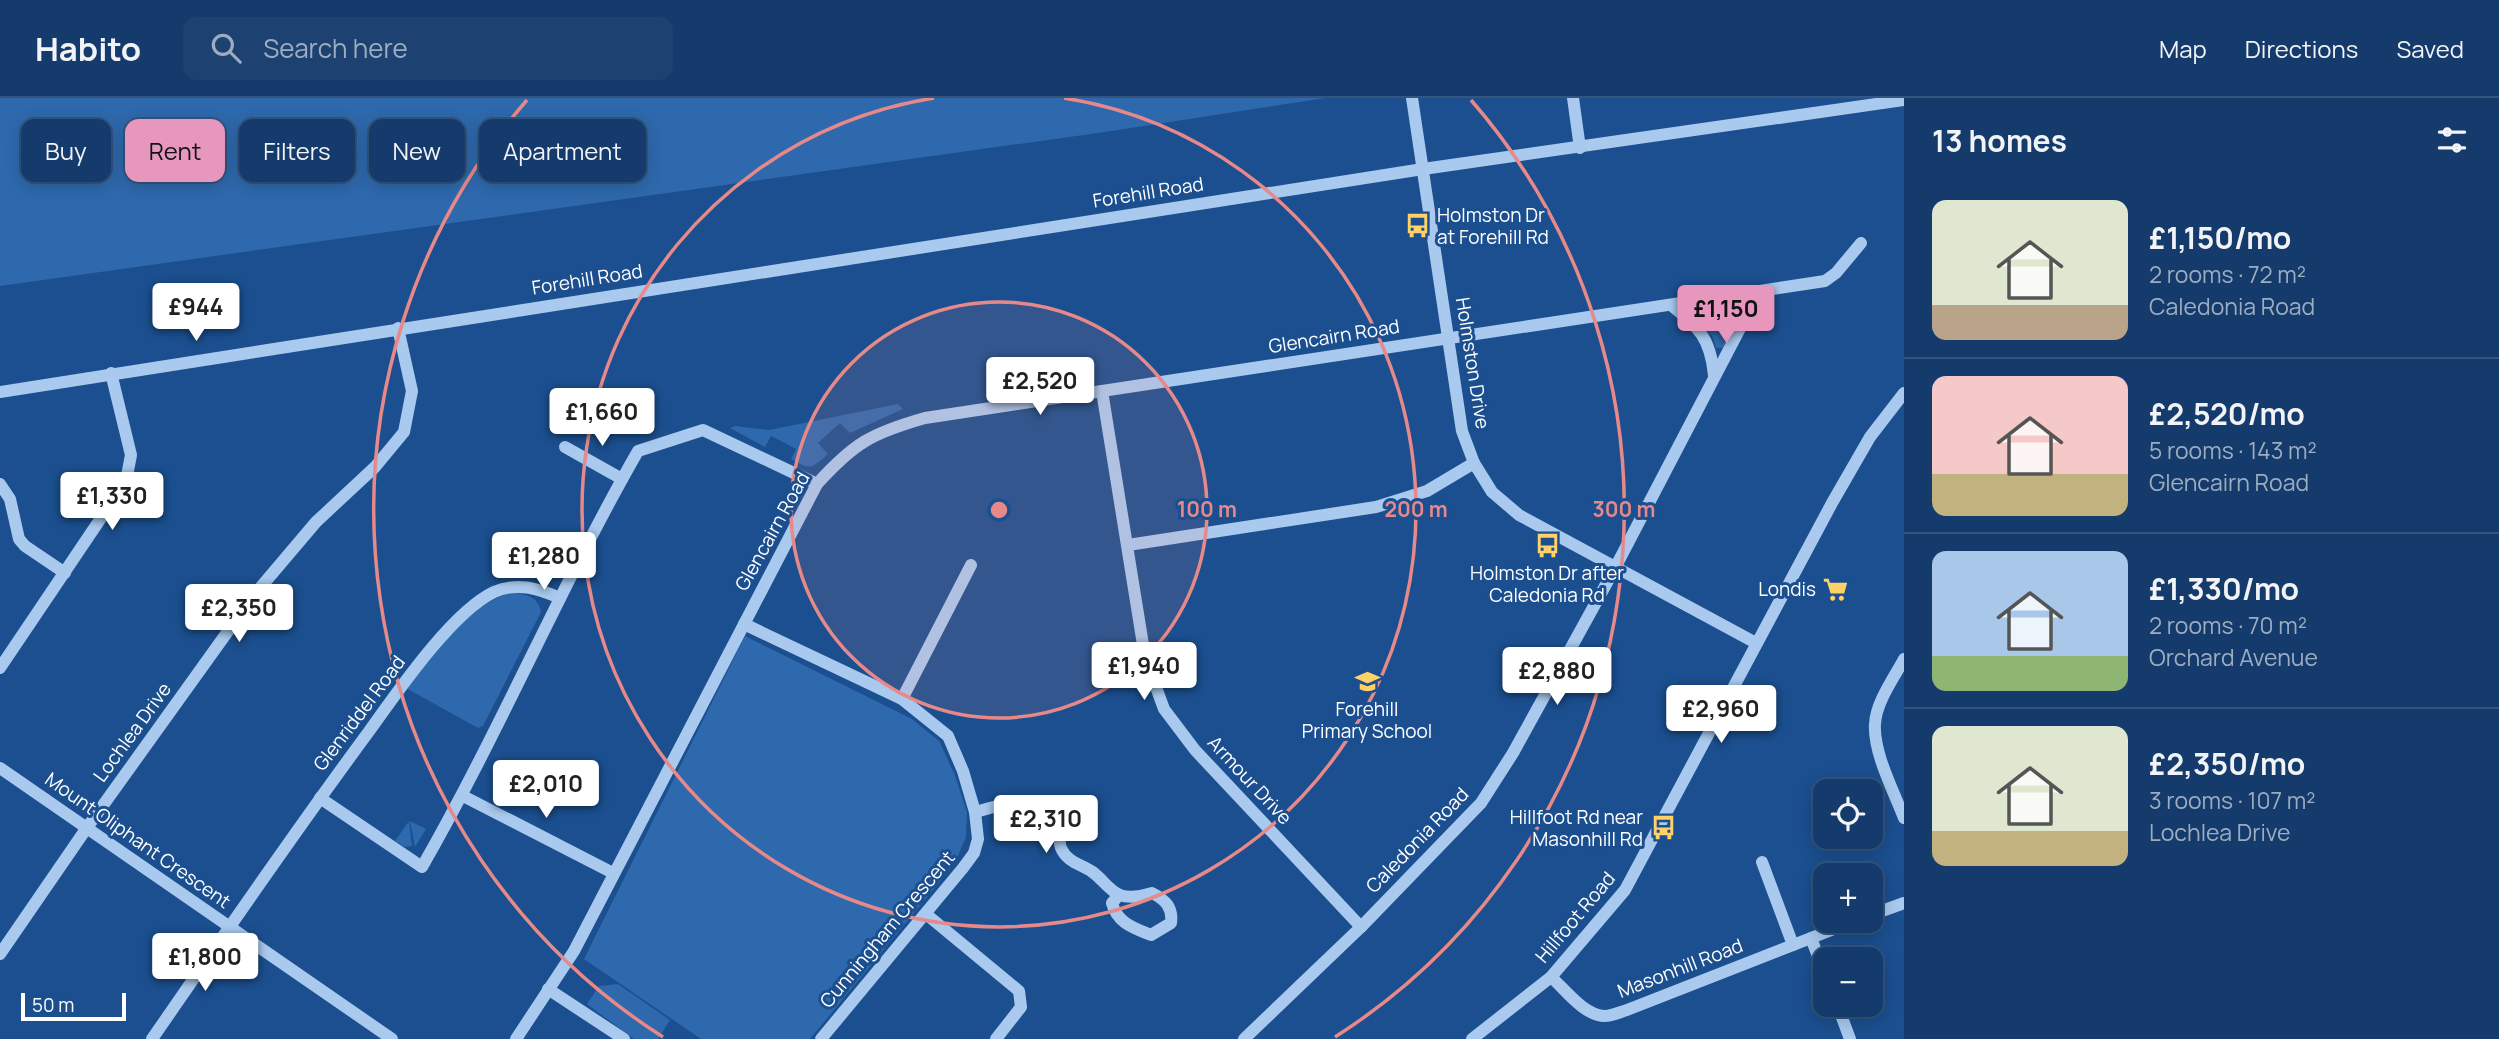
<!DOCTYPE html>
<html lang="en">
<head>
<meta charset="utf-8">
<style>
	body { margin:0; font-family:Manrope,sans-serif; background:#1d4271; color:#f1f3f6; height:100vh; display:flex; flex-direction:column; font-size:26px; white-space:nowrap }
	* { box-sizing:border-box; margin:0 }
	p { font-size:23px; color:#9dadc1 }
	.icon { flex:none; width:38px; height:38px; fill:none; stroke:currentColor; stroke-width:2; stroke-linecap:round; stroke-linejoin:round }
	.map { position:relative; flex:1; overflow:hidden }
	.side { display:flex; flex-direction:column; background:#143b6b; width:595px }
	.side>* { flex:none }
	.guide { position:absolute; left:21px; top:21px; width:665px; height:63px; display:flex; gap:14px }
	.fabs { position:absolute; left:1813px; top:681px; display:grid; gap:14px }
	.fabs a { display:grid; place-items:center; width:70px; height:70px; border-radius:14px; background:#143b6b; box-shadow:0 4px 18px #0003,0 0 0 2px #33557e; font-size:35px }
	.scale { position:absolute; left:21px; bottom:18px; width:105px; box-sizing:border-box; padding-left:7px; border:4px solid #fff; border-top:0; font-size:19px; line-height:24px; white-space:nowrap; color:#fff; -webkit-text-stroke:5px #1b4f8f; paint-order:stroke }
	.price { position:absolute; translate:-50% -60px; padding:0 16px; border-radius:7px; background:#fff; color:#222; font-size:23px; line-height:46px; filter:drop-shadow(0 2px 4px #0008) }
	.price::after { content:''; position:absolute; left:50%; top:42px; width:21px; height:16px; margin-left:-10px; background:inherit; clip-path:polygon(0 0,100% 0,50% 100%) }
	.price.active { background:#e797bd; color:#111 }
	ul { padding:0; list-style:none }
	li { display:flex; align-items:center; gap:21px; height:175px; padding:0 28px }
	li+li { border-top:2px solid #33557e }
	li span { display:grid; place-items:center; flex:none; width:196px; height:140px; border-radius:14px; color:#555 }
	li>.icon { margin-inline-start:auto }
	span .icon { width:84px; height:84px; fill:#fffc; stroke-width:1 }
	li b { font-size:30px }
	h2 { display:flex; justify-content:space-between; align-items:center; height:84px; padding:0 28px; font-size:30px }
	.tag { padding:0 24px; border-radius:14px; background:#143b6b; box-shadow:0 4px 18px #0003,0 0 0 2px #33557e; font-size:24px; line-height:63px }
	.tag.active { background:#e797bd; color:#111 }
	header { display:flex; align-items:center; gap:42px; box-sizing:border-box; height:98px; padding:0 35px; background:#143b6b; border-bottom:2px solid #33557e }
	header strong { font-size:33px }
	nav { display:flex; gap:38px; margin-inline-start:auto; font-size:24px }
	.search { width:490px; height:63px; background:#1d4271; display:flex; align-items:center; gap:18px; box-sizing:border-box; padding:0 24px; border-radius:14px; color:#9dadc1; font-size:26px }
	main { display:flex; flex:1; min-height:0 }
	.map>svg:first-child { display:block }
	.green { fill:#2e69ad }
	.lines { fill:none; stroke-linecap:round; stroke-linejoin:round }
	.minor { stroke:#a9c9ee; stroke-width:12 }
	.ring { fill:none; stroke:#e88989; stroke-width:3.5 }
	.labels { text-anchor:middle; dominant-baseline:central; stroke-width:6; stroke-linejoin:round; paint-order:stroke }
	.street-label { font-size:19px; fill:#fff; stroke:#1b4f8f }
	.poi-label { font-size:19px; fill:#fff; stroke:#1b4f8f }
	.centre { fill:#e88989; stroke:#1b4f8f; stroke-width:3.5 }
	.ring-label { font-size:21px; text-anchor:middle; font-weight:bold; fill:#e88989; stroke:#1b4f8f; stroke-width:6; stroke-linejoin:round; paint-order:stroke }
</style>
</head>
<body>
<header>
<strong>Habito</strong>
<div class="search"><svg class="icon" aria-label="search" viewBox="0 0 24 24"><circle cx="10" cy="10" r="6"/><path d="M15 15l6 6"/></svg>Search here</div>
<nav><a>Map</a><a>Directions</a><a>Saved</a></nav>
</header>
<main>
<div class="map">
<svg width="1904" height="941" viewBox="0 0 1904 941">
	<rect width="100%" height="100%" fill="#1b4f8f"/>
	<!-- green -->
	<g class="green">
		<polygon points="0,0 1325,0 1105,34 0,188"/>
		<polygon points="1737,208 1742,216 1723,250 1716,250 1713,239 1695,220 1697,214"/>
		<path d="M898 306 903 311 850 335 840 325 818 345 828 356C811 371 811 372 791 361L796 351 771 338 765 349 730 330 735 328 769 332Z"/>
		<path d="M512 495C526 496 538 498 541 514L483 628 478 630 404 589C432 558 471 503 512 495Z"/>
		<polygon points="745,538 912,621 939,643 954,675 967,714 966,739 955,765 810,941 701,941 584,861"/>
		<polygon points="409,723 412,748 405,749 395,743"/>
		<polygon points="410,723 426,731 415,749"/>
		<polygon points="618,886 670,922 658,941 634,941 587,906 599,888"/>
	</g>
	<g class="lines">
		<!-- minor -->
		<g class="minor">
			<polyline points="1412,0 1462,333 1474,365 1492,394 1519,417 1756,545"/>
			<polyline points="1573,0 1580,50"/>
			<path d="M1671 207C1699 230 1710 239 1714 277"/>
			<polyline points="1102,293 1145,559 1164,611 1195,652 1361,829"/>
			<polyline points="0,294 1423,71 1904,2"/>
			<polyline points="565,349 622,381"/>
			<polyline points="0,386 10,401 19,441 25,448 65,475"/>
			<polyline points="1128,447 1376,409 1427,393 1474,365"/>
			<polyline points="744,526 902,601 948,638 963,673 975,714 978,741 974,755 963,770 821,941"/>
			<path d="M1904 561C1894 580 1876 604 1875 626 1873 654 1894 694 1904 720"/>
			<polyline points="0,570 126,383 131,357 111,275"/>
			<polyline points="902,601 971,467"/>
			<polyline points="0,670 392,941"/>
			<polyline points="463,698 613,775"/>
			<path d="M320 700 422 769C500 633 560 489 638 353L703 332 817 386"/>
			<path d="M975 714C999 708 1047 689 1058 723 1061 731 1058 742 1061 750 1067 764 1080 766 1091 773 1101 779 1109 793 1120 797 1130 801 1142 798 1152 795 1166 802 1173 810 1171 825L1151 837C1134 830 1117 825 1112 805L1119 797"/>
			<polyline points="1762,764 1793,847"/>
			<polyline points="926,816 1019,893 1021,909 996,941"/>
			<polyline points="1871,817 1904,805"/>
			<polyline points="1811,840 1825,876"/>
			<polyline points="0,856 86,731 254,497 316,424 375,369 404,334 412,293 398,230"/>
			<path d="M1551 879C1565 891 1584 918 1605 918 1612 918 1620 914 1627 912L1857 822"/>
			<polyline points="548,891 624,941"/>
			<polyline points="1837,906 1850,941"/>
			<path d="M152 941C224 837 295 733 370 632 398 593 452 514 494 494 517 484 537 490 560 500"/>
			<path d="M516 941 574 853 817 386C854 345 872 335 925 320L1825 183 1836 175 1861 145"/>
			<polyline points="1244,941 1361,829 1481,705 1513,655 1615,470 1759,194"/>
			<polyline points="1472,941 1551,879 1625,792 1832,405 1870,339 1904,295"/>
		</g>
	</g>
	<!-- distance rings -->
	<circle cx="999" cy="412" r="208" fill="#e88989" fill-opacity=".12"/>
	<g class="ring">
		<circle cx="999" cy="412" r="208"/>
		<path d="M1064 0A417 417 0 1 1 934 0"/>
		<path d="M663 939A625 625 0 0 1 527 2M1471 2A625 625 0 0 1 1335 939"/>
	</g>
	<!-- icons -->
	<defs>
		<symbol id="bus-bare" viewBox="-9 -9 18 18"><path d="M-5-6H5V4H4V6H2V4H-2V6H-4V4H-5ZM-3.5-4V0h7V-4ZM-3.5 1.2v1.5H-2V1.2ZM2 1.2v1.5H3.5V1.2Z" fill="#ffd166" stroke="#1b4f8f" stroke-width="2.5" paint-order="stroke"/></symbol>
		<symbol id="supermarket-bare" viewBox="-9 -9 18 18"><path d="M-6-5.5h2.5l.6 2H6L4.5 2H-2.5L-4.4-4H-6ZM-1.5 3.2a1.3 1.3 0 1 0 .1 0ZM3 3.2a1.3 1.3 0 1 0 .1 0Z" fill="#ffd166" stroke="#1b4f8f" stroke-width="2.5" paint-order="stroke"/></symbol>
		<symbol id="school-bare" viewBox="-9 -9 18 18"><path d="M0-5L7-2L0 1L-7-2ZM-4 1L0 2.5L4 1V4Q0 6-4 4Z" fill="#ffd166" stroke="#1b4f8f" stroke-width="2.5" paint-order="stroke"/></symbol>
	</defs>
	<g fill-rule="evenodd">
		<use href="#bus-bare" x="1400" y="110" width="35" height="35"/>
		<use href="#bus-bare" x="1530" y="430" width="35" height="35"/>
		<use href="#supermarket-bare" x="1818" y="474" width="35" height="35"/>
		<use href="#school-bare" x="1350" y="566" width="35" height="35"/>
		<use href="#bus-bare" x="1646" y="712" width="35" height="35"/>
	</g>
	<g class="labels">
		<!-- street labels -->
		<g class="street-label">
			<text transform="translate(1148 94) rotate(-9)">Forehill Road</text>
			<text transform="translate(587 181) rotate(-9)">Forehill Road</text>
			<text transform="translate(1334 238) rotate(-9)">Glencairn Road</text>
			<text transform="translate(1473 265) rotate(81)">Holmston Drive</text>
			<text transform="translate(772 433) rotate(-61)">Glencairn Road</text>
			<text transform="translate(359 615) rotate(-53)">Glenriddel Road</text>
			<text transform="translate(132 634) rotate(-54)">Lochlea Drive</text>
			<text transform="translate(1250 682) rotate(47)">Armour Drive</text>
			<text transform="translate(138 742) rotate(35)">Mount Oliphant Crescent</text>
			<text transform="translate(1417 742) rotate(-46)">Caledonia Road</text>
			<text transform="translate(1575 819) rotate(-50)">Hillfoot Road</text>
			<text transform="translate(887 831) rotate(-50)">Cunningham Crescent</text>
			<text transform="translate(1680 870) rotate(-21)">Masonhill Road</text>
		</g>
		<!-- poi labels -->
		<g class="poi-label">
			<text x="1437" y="117" text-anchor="start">Holmston Dr<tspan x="1437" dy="22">at Forehill Rd</tspan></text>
			<text x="1547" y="475">Holmston Dr after<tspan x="1547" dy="22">Caledonia Rd</tspan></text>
			<text x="1816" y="491" text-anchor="end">Londis</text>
			<text x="1367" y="611">Forehill<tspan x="1367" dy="22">Primary School</tspan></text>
			<text x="1643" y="719" text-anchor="end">Hillfoot Rd near<tspan x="1643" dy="22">Masonhill Rd</tspan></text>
		</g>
	</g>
	<circle cx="999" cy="412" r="10" class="centre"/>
	<g class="ring-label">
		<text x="1207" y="419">100 m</text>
		<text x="1416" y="419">200 m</text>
		<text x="1624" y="419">300 m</text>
	</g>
</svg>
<div class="fabs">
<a><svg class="icon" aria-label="locate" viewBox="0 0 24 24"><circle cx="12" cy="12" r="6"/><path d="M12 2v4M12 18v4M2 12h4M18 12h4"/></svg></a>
<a>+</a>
<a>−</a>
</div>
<div class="scale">50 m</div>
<b class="price" style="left:196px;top:245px">£944</b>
<b class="price active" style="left:1726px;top:247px">£1,150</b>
<b class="price" style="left:1040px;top:319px">£2,520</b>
<b class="price" style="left:602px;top:350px">£1,660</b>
<b class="price" style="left:112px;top:434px">£1,330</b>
<b class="price" style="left:544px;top:494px">£1,280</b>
<b class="price" style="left:239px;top:546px">£2,350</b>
<b class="price" style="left:1144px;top:604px">£1,940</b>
<b class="price" style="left:1557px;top:609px">£2,880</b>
<b class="price" style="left:1721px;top:647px">£2,960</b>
<b class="price" style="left:546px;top:722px">£2,010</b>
<b class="price" style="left:1046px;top:757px">£2,310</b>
<b class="price" style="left:205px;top:895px">£1,800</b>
<div class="guide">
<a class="tag">Buy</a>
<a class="tag active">Rent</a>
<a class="tag">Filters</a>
<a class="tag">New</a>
<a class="tag">Apartment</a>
</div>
</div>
<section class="side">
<h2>13 homes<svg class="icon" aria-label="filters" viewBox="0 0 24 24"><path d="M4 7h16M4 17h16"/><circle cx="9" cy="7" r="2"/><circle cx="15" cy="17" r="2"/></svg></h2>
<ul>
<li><span style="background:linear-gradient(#dfe7d0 75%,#b9a48a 0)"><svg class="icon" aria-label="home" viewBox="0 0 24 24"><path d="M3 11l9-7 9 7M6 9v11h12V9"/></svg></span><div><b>£1,150/mo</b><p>2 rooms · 72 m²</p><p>Caledonia Road</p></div></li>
<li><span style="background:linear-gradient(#f6c9c9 70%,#c2b280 0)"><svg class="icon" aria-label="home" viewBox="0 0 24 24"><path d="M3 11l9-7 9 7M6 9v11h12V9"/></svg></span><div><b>£2,520/mo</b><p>5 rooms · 143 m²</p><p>Glencairn Road</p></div></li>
<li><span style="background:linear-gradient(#a9c7e8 75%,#8fb573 0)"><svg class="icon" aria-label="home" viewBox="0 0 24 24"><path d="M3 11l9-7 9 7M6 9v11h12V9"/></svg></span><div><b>£1,330/mo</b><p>2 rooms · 70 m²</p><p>Orchard Avenue</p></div></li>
<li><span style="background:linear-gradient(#dfe7d0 75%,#c2b280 0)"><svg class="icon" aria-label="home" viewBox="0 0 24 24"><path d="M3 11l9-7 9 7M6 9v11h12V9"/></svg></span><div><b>£2,350/mo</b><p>3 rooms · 107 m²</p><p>Lochlea Drive</p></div></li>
</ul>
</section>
</main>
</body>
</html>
